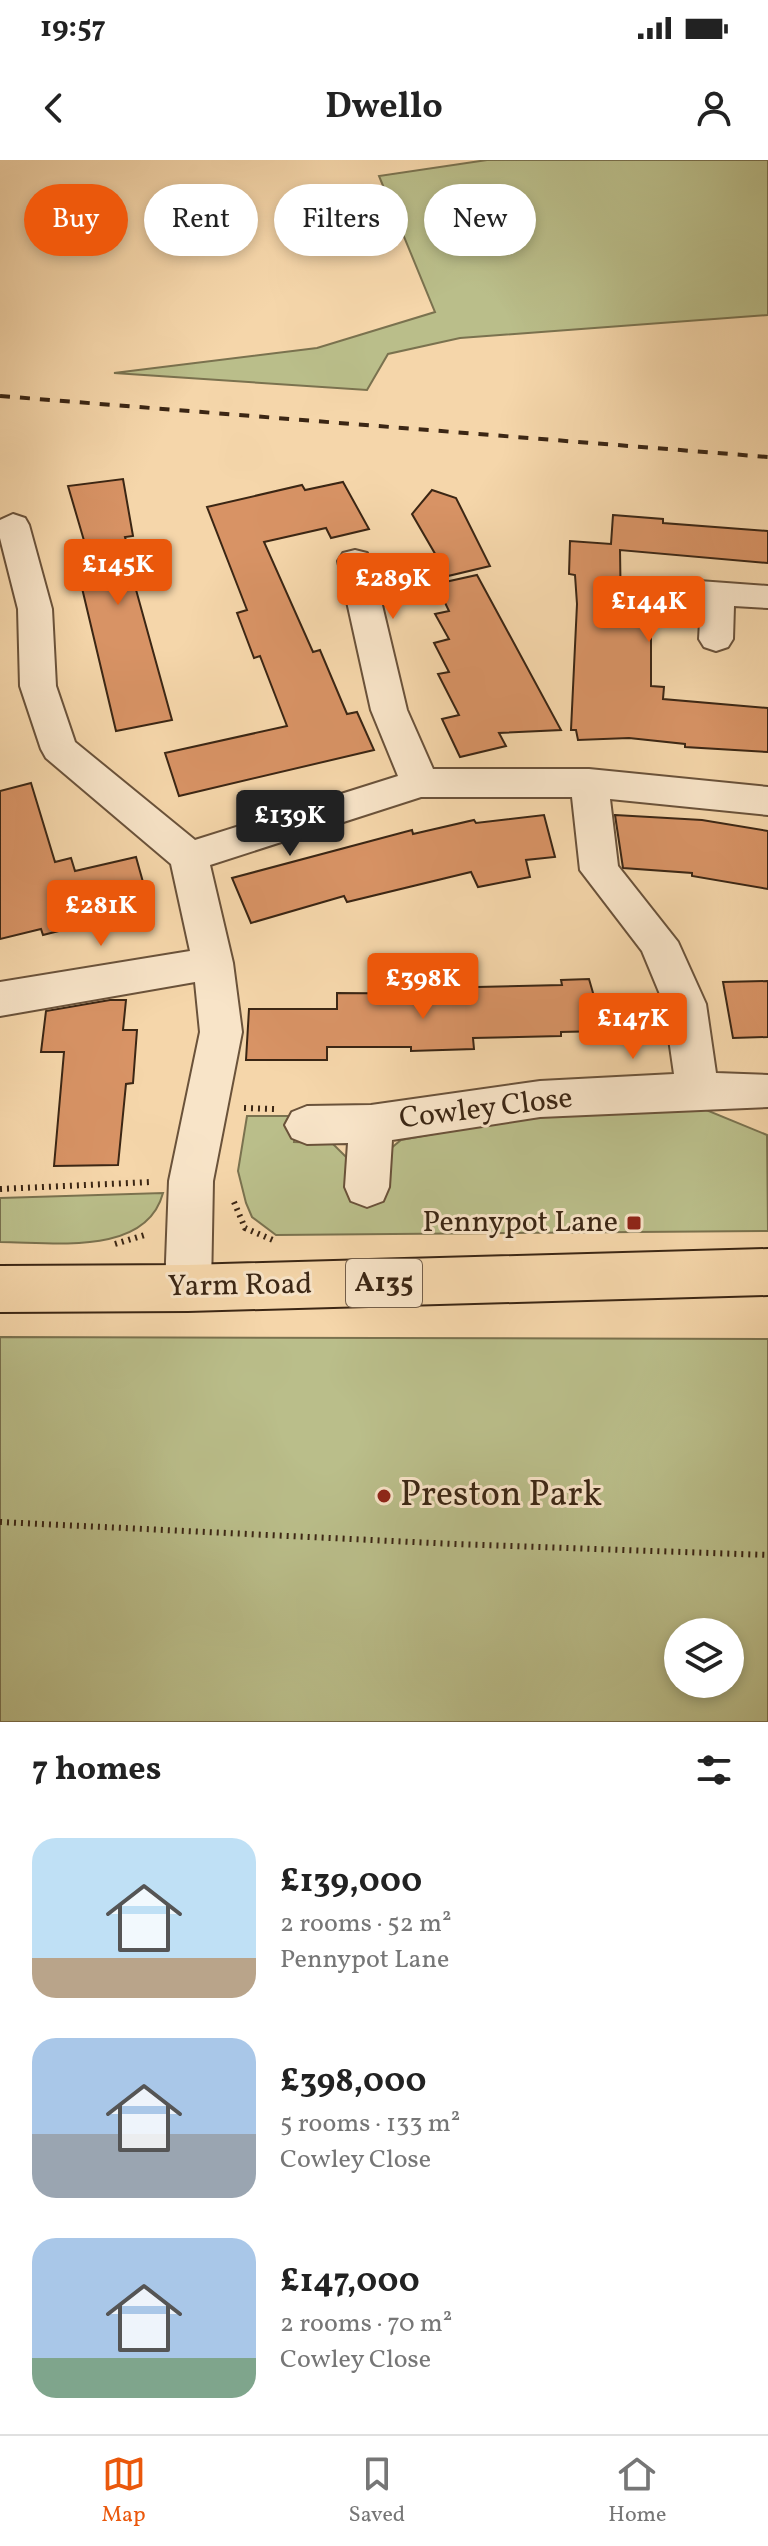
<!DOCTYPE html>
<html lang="en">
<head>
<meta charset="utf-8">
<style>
	body { margin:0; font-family:Vollkorn,serif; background:#f6f6f6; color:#222; height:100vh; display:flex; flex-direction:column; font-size:30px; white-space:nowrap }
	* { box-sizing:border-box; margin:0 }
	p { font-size:26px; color:#767676 }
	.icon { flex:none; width:44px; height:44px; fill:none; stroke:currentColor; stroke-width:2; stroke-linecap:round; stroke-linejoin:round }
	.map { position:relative; height:1562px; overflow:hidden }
	.drawer { display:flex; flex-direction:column; background:#fff; flex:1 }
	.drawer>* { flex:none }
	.guide { position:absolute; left:24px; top:24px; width:720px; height:72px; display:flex; gap:16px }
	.buttons { position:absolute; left:664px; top:1458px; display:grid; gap:16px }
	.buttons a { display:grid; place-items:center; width:80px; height:80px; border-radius:50%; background:#fff; box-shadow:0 4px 12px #0003; font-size:40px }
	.price { position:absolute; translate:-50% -68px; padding:0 18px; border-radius:8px; background:#ea580c; color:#fff; font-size:26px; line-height:52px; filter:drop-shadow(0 2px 4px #0008) }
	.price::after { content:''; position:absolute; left:50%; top:48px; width:24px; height:18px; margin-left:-12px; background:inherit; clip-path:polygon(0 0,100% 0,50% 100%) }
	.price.active { background:#222; color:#fff }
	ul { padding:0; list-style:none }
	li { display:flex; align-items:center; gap:24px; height:200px; padding:0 32px }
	li span { display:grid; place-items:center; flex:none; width:224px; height:160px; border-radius:24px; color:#555 }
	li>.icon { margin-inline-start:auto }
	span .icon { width:96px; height:96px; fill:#fffc; stroke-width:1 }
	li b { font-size:34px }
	h2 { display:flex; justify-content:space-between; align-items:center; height:96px; padding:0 32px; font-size:34px }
	.pill { padding:0 28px; border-radius:36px; background:#fff; box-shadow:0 4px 12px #0003; font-size:28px; line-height:72px }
	.pill.active { background:#ea580c; color:#fff }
	.status { display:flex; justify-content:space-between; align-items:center; height:56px; padding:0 40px; background:#fff; direction:ltr }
	.status svg { height:22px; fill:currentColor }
	header { display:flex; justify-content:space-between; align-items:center; height:104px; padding:0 32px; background:#fff; font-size:36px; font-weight:700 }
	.tab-bar { display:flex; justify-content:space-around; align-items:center; height:112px; border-top:2px solid #e0e0e0; background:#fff; font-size:22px; color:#767676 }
	.tab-bar a { display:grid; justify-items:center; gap:4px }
	.tab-bar .active { color:#ea580c }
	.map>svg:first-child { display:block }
	.green { fill:#babe8a; stroke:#7a724f; stroke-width:2; fill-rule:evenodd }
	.building { fill:#d89365; stroke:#3b2614; stroke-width:2 }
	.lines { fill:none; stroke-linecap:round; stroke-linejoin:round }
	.minor-casing { stroke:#6a523a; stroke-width:4 }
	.major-casing { stroke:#3b2614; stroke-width:4 }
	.path { stroke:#3b2614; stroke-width:6; stroke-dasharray:2 5; stroke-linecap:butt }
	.minor { fill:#f8e4c8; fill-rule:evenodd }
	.major { fill:#f5d6aa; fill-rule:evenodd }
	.rail { stroke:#3b2614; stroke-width:4; stroke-dasharray:10 10; stroke-linecap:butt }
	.poi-dot { fill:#8f2418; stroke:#f8e4c8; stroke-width:3 }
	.labels { text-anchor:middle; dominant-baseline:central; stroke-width:6; stroke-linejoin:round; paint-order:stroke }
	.shield { fill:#f8e4c8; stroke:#745f4a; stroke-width:2 }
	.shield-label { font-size:28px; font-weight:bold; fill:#3b2614 }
	.street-label { font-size:30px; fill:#3b2614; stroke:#f8e4c8 }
	.poi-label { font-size:30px; fill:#3b2614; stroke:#f8e4c8; text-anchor:end }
	.near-poi-label { font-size:36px; fill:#3b2614; stroke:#f8e4c8; text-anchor:start }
</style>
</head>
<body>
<div class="status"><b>19:57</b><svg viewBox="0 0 49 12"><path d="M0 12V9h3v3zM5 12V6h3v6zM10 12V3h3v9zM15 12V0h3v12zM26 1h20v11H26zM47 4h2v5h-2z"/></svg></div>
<header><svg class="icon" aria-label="back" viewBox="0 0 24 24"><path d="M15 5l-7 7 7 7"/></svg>Dwello<svg class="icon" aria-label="person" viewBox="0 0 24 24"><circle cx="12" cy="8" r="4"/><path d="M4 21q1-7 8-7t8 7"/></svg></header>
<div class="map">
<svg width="768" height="1562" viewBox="0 0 768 1562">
	<rect width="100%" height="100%" fill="#f5d6aa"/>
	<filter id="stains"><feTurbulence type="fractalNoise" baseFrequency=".0025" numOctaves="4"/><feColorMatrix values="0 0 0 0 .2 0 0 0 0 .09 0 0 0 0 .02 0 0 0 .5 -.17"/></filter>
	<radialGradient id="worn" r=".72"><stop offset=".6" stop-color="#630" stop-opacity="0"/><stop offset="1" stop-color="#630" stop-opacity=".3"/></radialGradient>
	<!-- green -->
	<g class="green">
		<polygon points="487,0 768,0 768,155 460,178 388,194 367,230 114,213 317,188 435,152 379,16"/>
		<polygon points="581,947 699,947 767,975 768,1071 276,1075 252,1057 246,1043 238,1011 247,956 296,956 294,982 332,983 348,999 390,989 401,980"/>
		<path d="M163 1033C146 1097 52 1082 0 1082V1038Z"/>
		<path d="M0 1177 768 1179V1562H0ZM678 1472H730V1524H678Z"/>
	</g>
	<!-- building -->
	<g class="building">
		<polygon points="123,319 133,376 125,377 134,407 130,408 172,560 116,571 82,428 87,427 80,402 90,401 68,326"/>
		<polygon points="343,322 369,369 331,378 326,368 264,382 313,492 320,490 347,554 357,552 374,590 179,636 165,593 287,566 260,496 254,498 237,453 247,450 207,347 302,325 305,330"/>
		<polygon points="432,330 456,338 490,406 448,416 412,354"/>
		<polygon points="613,355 663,359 663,363 768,371 768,403 620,390 621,456 651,458 651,526 664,527 663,539 768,548 768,592 685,587 685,584 629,578 578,580 576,570 571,570 577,444 575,415 569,414 570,381 611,384"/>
		<polygon points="477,415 561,570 499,573 506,586 460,597 442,559 459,555 438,514 449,512 434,483 449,479 435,454 449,451 436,424"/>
		<polygon points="31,623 55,702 71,698 75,711 136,697 148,740 129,744 132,758 99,765 98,761 43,775 41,769 0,779 0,631"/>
		<polygon points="544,655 555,697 526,700 530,717 478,727 471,712 347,742 344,736 251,763 232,718 412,670 413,674 474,660 476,663"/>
		<polygon points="615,655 702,660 768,671 768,729 692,716 692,713 623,708"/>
		<polygon points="589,819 604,871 561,872 561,876 473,878 474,889 411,891 411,887 327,887 327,900 246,900 249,849 337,849 337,833 477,834 477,827 562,825 561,820"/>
		<polygon points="768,821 768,877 733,878 723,822"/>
		<polygon points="110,840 126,840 123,870 137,870 133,923 126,924 118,1005 54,1006 64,892 41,892 46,851"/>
	</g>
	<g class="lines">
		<defs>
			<g id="minor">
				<polygon points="13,354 25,358 29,365 52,449 56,526 75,582 195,680 398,616 371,550 338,401 343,393 355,390 367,393 377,423 415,418 427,421 432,429 427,437 382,445 407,550 433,609 589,609 768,627 768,655 610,639 618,706 678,782 706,844 716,913 768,915 768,947 540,957 392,980 389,1027 383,1041 367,1047 351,1041 345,1027 348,983 307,984 292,978 285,965 292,952 307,946 371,945 540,921 674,914 664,844 642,791 580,710 572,637 421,637 210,705 233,803 242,872 213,1021 211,1128 204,1143 188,1149 172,1143 165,1128 169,1021 200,872 195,822 0,856 0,822 190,791 171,704 46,598 41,589 20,526 18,449 0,378 0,360"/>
				<polygon points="658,418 768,426 768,448 734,446 733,479 728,487 716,491 704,487 699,479 701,443 646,437 641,429 646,421"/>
			</g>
			<polygon id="major" points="768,1089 768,1135 188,1151 0,1152 0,1106 188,1105"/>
		</defs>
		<!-- minor casing -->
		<use href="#minor" class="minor-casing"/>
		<!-- major casing -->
		<use href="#major" class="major-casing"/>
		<!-- path -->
		<g class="path">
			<polyline points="244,948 274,949"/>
			<polyline points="0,1029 151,1022"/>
			<polyline points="234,1042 245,1068 275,1081"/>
			<polyline points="115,1084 148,1074"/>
			<polyline points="0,1362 454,1384 768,1395"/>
		</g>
		<!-- minor -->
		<use href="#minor" class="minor"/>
		<!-- major -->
		<use href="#major" class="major"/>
		<!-- rail -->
		<polyline class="rail" points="0,236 768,297"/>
	</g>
	<!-- markers -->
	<g class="poi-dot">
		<rect x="626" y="1055" width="16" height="16" rx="4"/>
		<circle cx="384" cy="1336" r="8"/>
	</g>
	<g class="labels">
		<!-- shield labels -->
		<rect class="shield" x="346" y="1099" width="76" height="48" rx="6"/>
		<g class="shield-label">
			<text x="384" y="1123">A135</text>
		</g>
		<!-- street labels -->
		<g class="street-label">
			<text transform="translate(486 949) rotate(-7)">Cowley Close</text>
			<text transform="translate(240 1126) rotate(-1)">Yarm Road</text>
		</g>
		<!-- poi labels -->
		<g class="poi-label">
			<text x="618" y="1063">Pennypot Lane</text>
		</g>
		<!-- near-poi labels -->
		<g class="near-poi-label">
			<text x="400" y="1336">Preston Park</text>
		</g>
	</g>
	<rect width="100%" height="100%" filter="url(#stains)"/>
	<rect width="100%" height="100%" fill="url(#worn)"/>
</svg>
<div class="buttons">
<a><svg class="icon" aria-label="layers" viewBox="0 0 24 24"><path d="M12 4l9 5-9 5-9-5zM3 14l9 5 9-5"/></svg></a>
</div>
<b class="price" style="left:118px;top:447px">£145K</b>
<b class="price" style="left:393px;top:461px">£289K</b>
<b class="price" style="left:649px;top:484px">£144K</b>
<b class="price active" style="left:290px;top:698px">£139K</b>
<b class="price" style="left:101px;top:788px">£281K</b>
<b class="price" style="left:423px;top:861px">£398K</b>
<b class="price" style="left:633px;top:901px">£147K</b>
<div class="guide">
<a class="pill active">Buy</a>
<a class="pill">Rent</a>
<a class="pill">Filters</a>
<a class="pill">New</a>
</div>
</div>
<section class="drawer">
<h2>7 homes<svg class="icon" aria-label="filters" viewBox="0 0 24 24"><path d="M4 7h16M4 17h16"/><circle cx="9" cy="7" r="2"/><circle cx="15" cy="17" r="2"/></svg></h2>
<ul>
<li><span style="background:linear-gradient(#bfe0f5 75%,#b9a48a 0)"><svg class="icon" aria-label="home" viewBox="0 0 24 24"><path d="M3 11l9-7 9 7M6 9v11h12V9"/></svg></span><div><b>£139,000</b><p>2 rooms · 52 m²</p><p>Pennypot Lane</p></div></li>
<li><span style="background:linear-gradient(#a9c7e8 60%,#9aa5b1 0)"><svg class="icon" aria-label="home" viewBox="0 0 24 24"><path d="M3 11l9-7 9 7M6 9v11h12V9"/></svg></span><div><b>£398,000</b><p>5 rooms · 133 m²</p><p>Cowley Close</p></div></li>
<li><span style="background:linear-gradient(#a9c7e8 75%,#7fa58c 0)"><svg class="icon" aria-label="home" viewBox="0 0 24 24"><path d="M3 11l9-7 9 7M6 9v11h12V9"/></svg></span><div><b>£147,000</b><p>2 rooms · 70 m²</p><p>Cowley Close</p></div></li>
</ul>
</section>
<nav class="tab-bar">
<a class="active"><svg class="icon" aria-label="map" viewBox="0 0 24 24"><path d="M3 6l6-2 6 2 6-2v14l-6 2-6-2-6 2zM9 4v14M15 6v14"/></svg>Map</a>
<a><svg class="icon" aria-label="saved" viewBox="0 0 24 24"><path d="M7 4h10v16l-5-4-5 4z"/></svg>Saved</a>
<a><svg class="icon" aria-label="home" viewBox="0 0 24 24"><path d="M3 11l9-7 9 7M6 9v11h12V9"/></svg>Home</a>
</nav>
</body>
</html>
